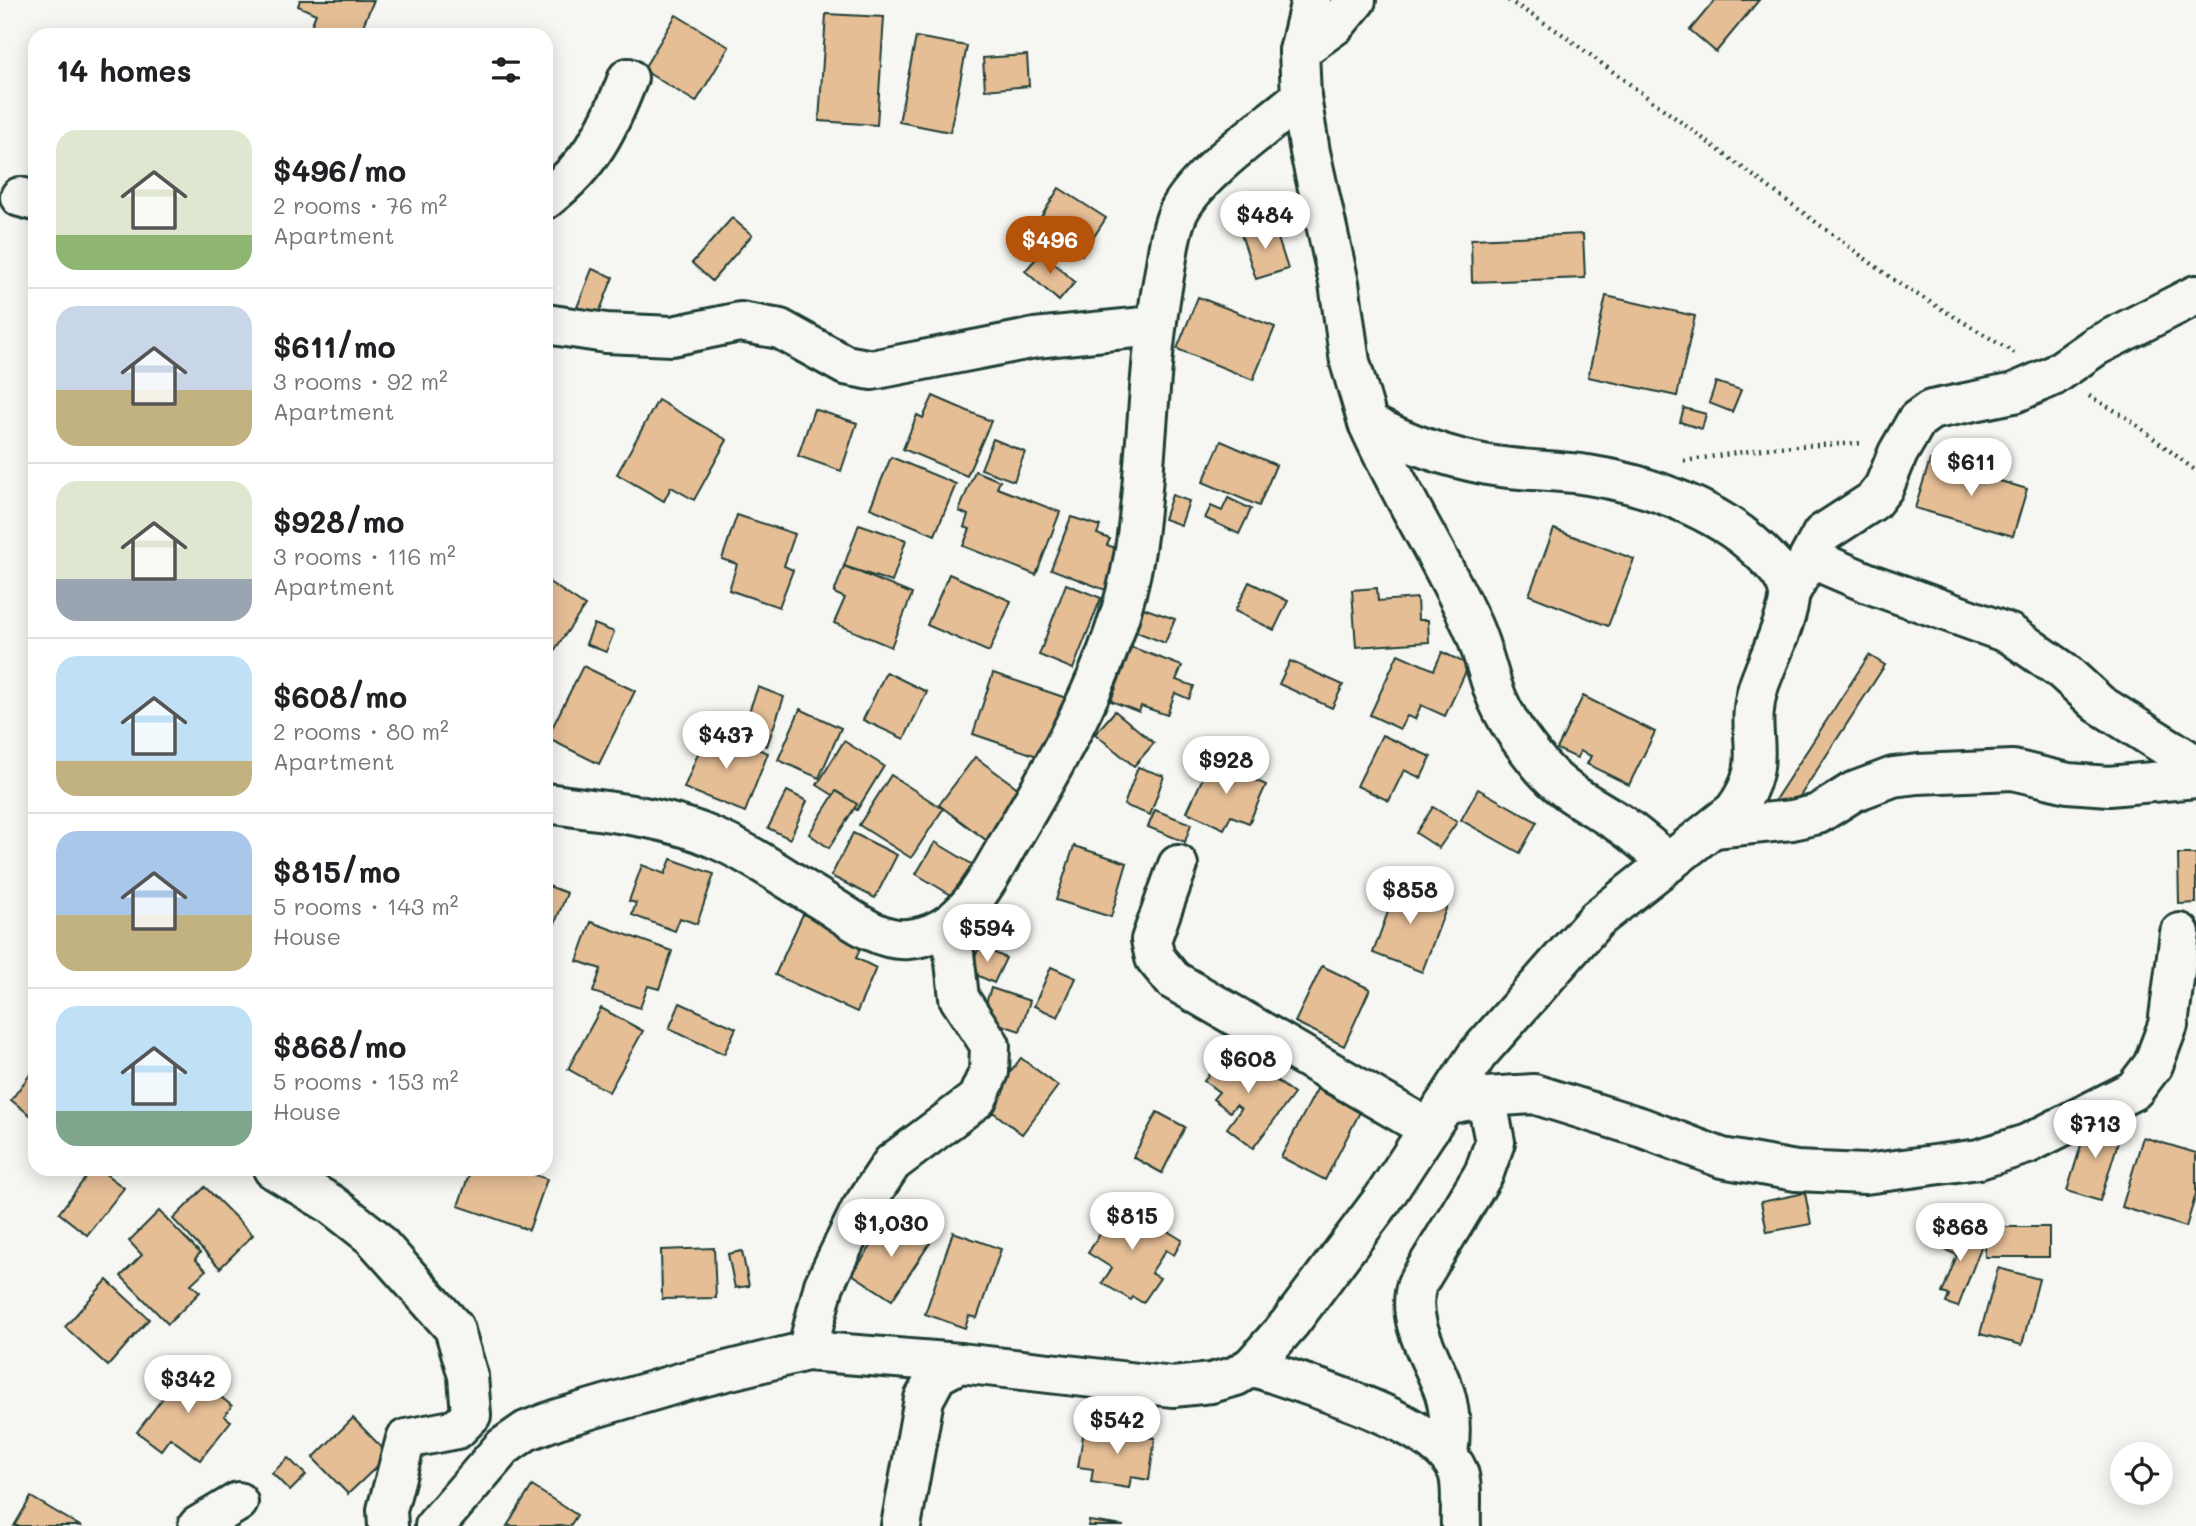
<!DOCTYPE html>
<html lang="en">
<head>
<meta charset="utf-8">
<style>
	body { margin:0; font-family:Mali,sans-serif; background:#f6f6f6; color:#202124; height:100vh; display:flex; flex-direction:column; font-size:26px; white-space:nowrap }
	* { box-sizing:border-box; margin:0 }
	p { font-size:23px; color:#757577 }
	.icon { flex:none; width:38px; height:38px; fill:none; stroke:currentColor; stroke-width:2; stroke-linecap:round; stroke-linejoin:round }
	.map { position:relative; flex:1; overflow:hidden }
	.side { position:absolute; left:28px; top:28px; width:525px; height:1148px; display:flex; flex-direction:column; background:#fff; border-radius:21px; box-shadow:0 4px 18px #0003 }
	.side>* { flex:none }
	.tools { position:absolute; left:2110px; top:1442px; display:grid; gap:14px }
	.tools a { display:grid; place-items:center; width:63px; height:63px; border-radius:50%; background:#fff; box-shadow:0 4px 18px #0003; font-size:35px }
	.price { position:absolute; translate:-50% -60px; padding:0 16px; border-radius:24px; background:#fff; color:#222; font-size:23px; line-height:46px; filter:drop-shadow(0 2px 4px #0008) }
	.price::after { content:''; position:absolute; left:50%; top:42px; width:21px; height:16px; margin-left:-10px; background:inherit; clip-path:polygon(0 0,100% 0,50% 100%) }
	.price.selected { background:#b45309; color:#fff }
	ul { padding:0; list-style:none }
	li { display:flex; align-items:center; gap:21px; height:175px; padding:0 28px }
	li+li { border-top:2px solid #e0e0e0 }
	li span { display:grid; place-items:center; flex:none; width:196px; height:140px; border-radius:21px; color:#555 }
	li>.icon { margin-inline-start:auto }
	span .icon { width:84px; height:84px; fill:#fffc; stroke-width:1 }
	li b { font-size:30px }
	h2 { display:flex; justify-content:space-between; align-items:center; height:84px; padding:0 28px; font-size:30px }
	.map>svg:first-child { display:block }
	.building { fill:#e5be96; stroke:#1f3d34; stroke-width:2 }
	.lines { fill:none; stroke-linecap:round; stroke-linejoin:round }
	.minor-casing { stroke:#1f3d34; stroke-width:44 }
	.path { stroke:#1f3d34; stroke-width:4.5; stroke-dasharray:2 5; stroke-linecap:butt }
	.minor { stroke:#f6f6f2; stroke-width:38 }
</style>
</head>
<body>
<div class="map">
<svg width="2196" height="1526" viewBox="0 0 2196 1526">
	<rect width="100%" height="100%" fill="#f6f6f2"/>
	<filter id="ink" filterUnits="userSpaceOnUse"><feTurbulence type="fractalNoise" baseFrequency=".0143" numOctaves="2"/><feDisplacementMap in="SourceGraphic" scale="14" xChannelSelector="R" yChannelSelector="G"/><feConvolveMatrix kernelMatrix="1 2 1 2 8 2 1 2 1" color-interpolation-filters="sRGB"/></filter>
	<g filter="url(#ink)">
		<!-- building -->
		<g class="building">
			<polygon points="300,0 374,0 359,35 338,26 334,35 311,26 316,14 298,6"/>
			<polygon points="1715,0 1759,0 1716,52 1690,30"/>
			<polygon points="826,14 884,17 877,125 819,121"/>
			<polygon points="676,15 729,47 696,102 643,70"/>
			<polygon points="916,37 967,46 950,132 899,122"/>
			<polygon points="1027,55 1029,86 985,90 983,58"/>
			<polygon points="1059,188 1106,218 1082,255 1036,225"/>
			<polygon points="732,218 752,235 712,281 692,263"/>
			<polygon points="1273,223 1288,269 1256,279 1241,234"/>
			<polygon points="1583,234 1585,278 1472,282 1471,239"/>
			<polygon points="1042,252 1075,282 1059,301 1025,271"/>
			<polygon points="592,269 613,277 597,318 576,310"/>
			<polygon points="1606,296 1695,316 1677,396 1588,377"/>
			<polygon points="1198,297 1275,327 1253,380 1177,349"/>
			<polygon points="1716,382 1741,390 1732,412 1709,403"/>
			<polygon points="933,396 991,421 967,476 903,449 917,415 923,418"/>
			<polygon points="658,400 727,440 694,500 671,487 664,501 617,474"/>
			<polygon points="1684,408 1706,414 1702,429 1680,422"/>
			<polygon points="814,409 857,423 841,471 798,456"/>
			<polygon points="993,439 1025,452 1014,481 981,469"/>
			<polygon points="1221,441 1276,465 1259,506 1203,482"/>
			<polygon points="891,457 956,484 935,535 870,508"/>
			<polygon points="1930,460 2027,489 2013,536 1915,508"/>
			<polygon points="975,471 1000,481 997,488 1060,512 1036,575 963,546 970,529 964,527 968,515 959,511"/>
			<polygon points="1172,495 1189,501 1181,525 1164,519"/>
			<polygon points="1228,498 1251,509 1239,534 1205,518 1211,506 1222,511"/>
			<polygon points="737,515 795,534 784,566 793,570 779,607 729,590 737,564 722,559"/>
			<polygon points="1071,517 1100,526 1097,534 1110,539 1107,545 1123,551 1108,591 1051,569"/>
			<polygon points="859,524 906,540 892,582 844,566"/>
			<polygon points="1554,529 1634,559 1608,626 1529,595"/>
			<polygon points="844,566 912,594 891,647 834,623 845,598 834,593"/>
			<polygon points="949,574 1011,601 989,652 927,625"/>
			<polygon points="546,580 585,606 547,661 546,660"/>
			<polygon points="1249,582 1288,601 1274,630 1235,611"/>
			<polygon points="1066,584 1101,598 1073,669 1039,655"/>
			<polygon points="1377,588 1378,601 1417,598 1418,620 1428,620 1429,642 1356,647 1352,590"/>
			<polygon points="1143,608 1175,619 1165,643 1134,631"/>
			<polygon points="594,624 614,632 606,652 586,644"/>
			<polygon points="1131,647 1182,666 1176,680 1194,686 1189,699 1175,693 1167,715 1141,706 1139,712 1111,701"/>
			<polygon points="1442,652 1469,665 1445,716 1421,705 1415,719 1407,716 1400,729 1370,715 1398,654 1434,670"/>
			<polygon points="1869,655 1885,665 1791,810 1775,800"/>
			<polygon points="1290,661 1343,685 1332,708 1279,684"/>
			<polygon points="583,666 635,691 599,764 547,738"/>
			<polygon points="886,672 927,692 904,739 863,720"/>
			<polygon points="993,673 1069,699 1049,760 973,734"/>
			<polygon points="758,687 784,697 767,746 740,736"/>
			<polygon points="1583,696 1655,732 1629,785 1587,764 1591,756 1580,751 1577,758 1557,749"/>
			<polygon points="800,709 841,728 819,778 778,760"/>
			<polygon points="1115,711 1154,743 1134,766 1095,734"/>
			<polygon points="708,729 768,753 745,812 684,788"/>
			<polygon points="1382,735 1431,757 1421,778 1404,770 1389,801 1357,786"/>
			<polygon points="844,741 884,766 857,810 817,785"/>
			<polygon points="975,757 1026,794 990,843 939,805"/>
			<polygon points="1211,760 1266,785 1249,823 1231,816 1224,829 1187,812"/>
			<polygon points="1138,767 1164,776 1150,815 1124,805"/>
			<polygon points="891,775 943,809 911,858 859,825"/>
			<polygon points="1478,789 1537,822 1520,853 1461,820"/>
			<polygon points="787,791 807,801 790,839 768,828"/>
			<polygon points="836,791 857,804 829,848 809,834"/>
			<polygon points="1433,807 1457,822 1439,848 1416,833"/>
			<polygon points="1155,810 1191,824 1185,842 1148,827"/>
			<polygon points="853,833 897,855 875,898 831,876"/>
			<polygon points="935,842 975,866 956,898 916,874"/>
			<polygon points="1074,846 1127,863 1111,917 1056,900"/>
			<polygon points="2178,854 2196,854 2196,903 2179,904"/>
			<polygon points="671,859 714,874 697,924 680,918 675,931 632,915 636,903 629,901 642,865 665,874"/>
			<polygon points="1400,879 1433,891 1429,900 1447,906 1422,972 1373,953"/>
			<polygon points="546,885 567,893 549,938 546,936"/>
			<polygon points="803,914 864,941 856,958 876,968 857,1012 775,975"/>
			<polygon points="591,922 672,951 659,989 648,986 640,1008 593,992 601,969 577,961"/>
			<polygon points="980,946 1006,958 994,983 968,971"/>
			<polygon points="1322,966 1370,989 1344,1046 1295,1022"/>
			<polygon points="1051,967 1076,978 1058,1017 1034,1006"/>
			<polygon points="991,988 1030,1001 1020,1031 981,1018"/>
			<polygon points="680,1003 736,1028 724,1054 669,1029"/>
			<polygon points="601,1008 643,1031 609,1092 568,1069"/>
			<polygon points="1231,1045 1294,1094 1253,1148 1227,1128 1241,1109 1236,1105 1230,1112 1213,1099 1219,1092 1204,1081"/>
			<polygon points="1021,1058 1058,1086 1022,1134 985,1106"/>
			<polygon points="35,1068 35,1119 11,1100"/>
			<polygon points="1317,1089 1360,1112 1325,1180 1281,1157"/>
			<polygon points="1157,1112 1185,1127 1162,1173 1133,1157"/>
			<polygon points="2089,1119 2122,1129 2100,1201 2067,1191"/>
			<polygon points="2143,1137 2196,1153 2196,1194 2186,1227 2122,1207"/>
			<polygon points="92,1169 99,1169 124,1188 87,1235 59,1213"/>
			<polygon points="306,1169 332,1169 327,1179"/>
			<polygon points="471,1169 518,1169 547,1179 529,1230 458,1206"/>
			<polygon points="205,1187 253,1235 220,1268 173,1219"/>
			<polygon points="1805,1193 1811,1224 1767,1232 1761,1202"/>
			<polygon points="1120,1202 1182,1240 1174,1255 1166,1250 1151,1273 1160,1278 1143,1303 1133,1297 1131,1300 1102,1283 1112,1268 1088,1253"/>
			<polygon points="159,1211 200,1253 195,1259 206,1270 191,1284 200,1292 168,1324 121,1276 142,1255 129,1241"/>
			<polygon points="891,1217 930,1243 892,1300 852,1274"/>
			<rect x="1985" y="1227" width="64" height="30"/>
			<polygon points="1946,1228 1983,1242 1958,1307 1946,1303 1949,1295 1942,1293 1957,1255 1939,1247"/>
			<polygon points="953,1232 1001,1249 977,1318 969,1316 965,1328 925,1314"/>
			<polygon points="714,1248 716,1298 662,1299 661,1250"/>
			<polygon points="742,1251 749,1286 735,1288 728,1254"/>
			<polygon points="1998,1268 2039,1279 2022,1345 1980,1334"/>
			<polygon points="107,1280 149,1319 108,1366 65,1327"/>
			<polygon points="190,1362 206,1374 201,1381 232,1406 224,1416 231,1421 200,1460 170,1438 161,1450 137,1432"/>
			<polygon points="353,1418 389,1455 348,1494 313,1458"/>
			<polygon points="1106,1426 1144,1431 1143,1437 1155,1438 1149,1480 1131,1477 1129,1488 1091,1482 1093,1469 1078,1467 1084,1430 1105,1434"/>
			<polygon points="288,1458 306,1475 290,1491 272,1473"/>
			<polygon points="532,1486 577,1515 570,1526 507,1526"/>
			<polygon points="31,1497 80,1526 14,1526"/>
			<polygon points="1089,1521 1124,1526 1088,1526"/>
		</g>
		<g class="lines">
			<defs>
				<g id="minor">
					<polyline points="1299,51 1335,25 1356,0"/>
					<polyline points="20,197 35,201"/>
					<path d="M546 199C591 164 608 130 628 78"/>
					<polyline points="546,324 606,333 672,336 740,322 780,329 845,365 872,370 1035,338 1154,326"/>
					<path d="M1368 423C1398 491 1439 554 1470 621 1481 643 1486 668 1494 691 1504 719 1524 745 1542 767 1563 792 1593 806 1619 823 1637 835 1653 850 1669 863"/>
					<polyline points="1810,558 1868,583 2010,634 2063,671 2099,704 2196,765"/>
					<polyline points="1789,595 1822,534 1873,501 1884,487 1898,453 1917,420 1931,410 2014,393 2053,376 2096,346 2196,295"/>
					<path d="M546 803C601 811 662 815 714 838 752 854 786 879 821 900 846 915 877 942 908 939 963 935 986 881 1011 839 1067 744 1123 648 1137 536 1148 449 1148 362 1164 276 1168 254 1170 228 1180 209 1201 171 1267 126 1301 97"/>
					<polyline points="1714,828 1792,820 1818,814 1853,792 1893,777 1918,774 2013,770 2068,783 2109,786 2196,778"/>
					<polyline points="1178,865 1151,940 1155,958 1173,980 1429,1129"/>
					<polyline points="1444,1105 1486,1097 1534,1094 1643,1128 1722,1158 1796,1171 1865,1174 1979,1159 2027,1144 2134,1090 2153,1065 2168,1025 2180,933"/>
					<polyline points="273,1169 331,1204 373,1237 454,1328 468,1376 471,1415 457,1429 406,1439 387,1510 388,1526"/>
					<polyline points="807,1351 824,1285 860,1211 892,1163 977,1099 989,1072 990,1045 959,998 951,926"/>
					<path d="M1252 1366C1303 1385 1439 1421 1458 1472 1463 1487 1460 1510 1461 1526"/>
					<path d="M1448 1454C1451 1433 1451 1415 1445 1394 1433 1358 1405 1323 1417 1284L1484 1173 1495 1142 1486 1097"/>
					<polyline points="198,1526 238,1502"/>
					<polyline points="435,1526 503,1447 526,1431 557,1419 686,1381 807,1351 960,1363"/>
					<path d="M901 1526 924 1399 937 1375 960 1363 1173 1387 1211 1383 1236 1376 1252 1366 1290 1323 1383 1199 1477 1055 1597 919 1734 811C1773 759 1742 737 1759 685 1766 664 1790 615 1789 595 1787 576 1772 563 1760 551 1717 509 1647 484 1588 475 1555 470 1521 471 1488 465 1445 457 1406 443 1368 423L1350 362 1339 283 1310 152 1301 97 1299 51 1311 0"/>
				</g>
			</defs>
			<!-- minor casing -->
			<use href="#minor" class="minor-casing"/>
			<!-- path -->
			<g class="path">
				<polyline points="1508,0 1562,34 1898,283 2015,353"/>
				<polyline points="2089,396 2126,417 2196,471"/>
				<polyline points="1684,461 1776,447 1863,443"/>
			</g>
			<!-- minor -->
			<use href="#minor" class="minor"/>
		</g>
	</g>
</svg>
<div class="tools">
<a><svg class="icon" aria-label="locate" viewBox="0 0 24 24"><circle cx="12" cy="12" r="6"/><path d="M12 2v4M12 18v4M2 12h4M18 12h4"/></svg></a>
</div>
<b class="price" style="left:1265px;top:251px">$484</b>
<b class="price selected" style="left:1050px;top:276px">$496</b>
<b class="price" style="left:1971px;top:498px">$611</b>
<b class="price" style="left:726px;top:771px">$437</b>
<b class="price" style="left:1226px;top:796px">$928</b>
<b class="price" style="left:1410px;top:926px">$858</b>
<b class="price" style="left:987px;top:964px">$594</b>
<b class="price" style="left:1248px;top:1095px">$608</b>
<b class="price" style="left:2095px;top:1160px">$713</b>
<b class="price" style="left:1132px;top:1252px">$815</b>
<b class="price" style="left:891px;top:1259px">$1,030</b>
<b class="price" style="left:1960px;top:1263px">$868</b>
<b class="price" style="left:188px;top:1415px">$342</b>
<b class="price" style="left:1117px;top:1456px">$542</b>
<section class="side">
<h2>14 homes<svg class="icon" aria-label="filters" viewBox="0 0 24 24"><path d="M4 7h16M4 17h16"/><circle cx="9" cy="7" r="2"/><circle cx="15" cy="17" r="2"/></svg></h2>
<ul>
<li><span style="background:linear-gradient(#dfe7d0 75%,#8fb573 0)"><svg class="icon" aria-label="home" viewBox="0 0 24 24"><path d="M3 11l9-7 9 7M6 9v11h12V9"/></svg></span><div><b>$496/mo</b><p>2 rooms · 76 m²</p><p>Apartment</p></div></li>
<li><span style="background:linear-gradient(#c9d6e8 60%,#c2b280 0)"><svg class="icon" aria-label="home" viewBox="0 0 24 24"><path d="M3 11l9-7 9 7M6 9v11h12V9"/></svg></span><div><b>$611/mo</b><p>3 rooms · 92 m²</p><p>Apartment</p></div></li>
<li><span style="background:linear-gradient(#dfe7d0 70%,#9aa5b1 0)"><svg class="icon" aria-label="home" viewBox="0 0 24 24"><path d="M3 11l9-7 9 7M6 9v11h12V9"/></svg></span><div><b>$928/mo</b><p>3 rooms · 116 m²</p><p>Apartment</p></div></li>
<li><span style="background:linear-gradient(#bfe0f5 75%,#c2b280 0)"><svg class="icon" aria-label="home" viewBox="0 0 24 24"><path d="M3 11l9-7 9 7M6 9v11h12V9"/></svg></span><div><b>$608/mo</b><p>2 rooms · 80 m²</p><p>Apartment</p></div></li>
<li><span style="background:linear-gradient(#a9c7e8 60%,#c2b280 0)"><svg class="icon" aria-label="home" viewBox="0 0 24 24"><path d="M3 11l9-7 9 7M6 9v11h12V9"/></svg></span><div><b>$815/mo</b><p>5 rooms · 143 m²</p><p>House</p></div></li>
<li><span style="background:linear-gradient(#bfe0f5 75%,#7fa58c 0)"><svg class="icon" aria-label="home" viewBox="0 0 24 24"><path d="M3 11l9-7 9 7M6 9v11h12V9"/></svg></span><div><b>$868/mo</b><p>5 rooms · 153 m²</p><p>House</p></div></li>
</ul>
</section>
</div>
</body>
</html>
